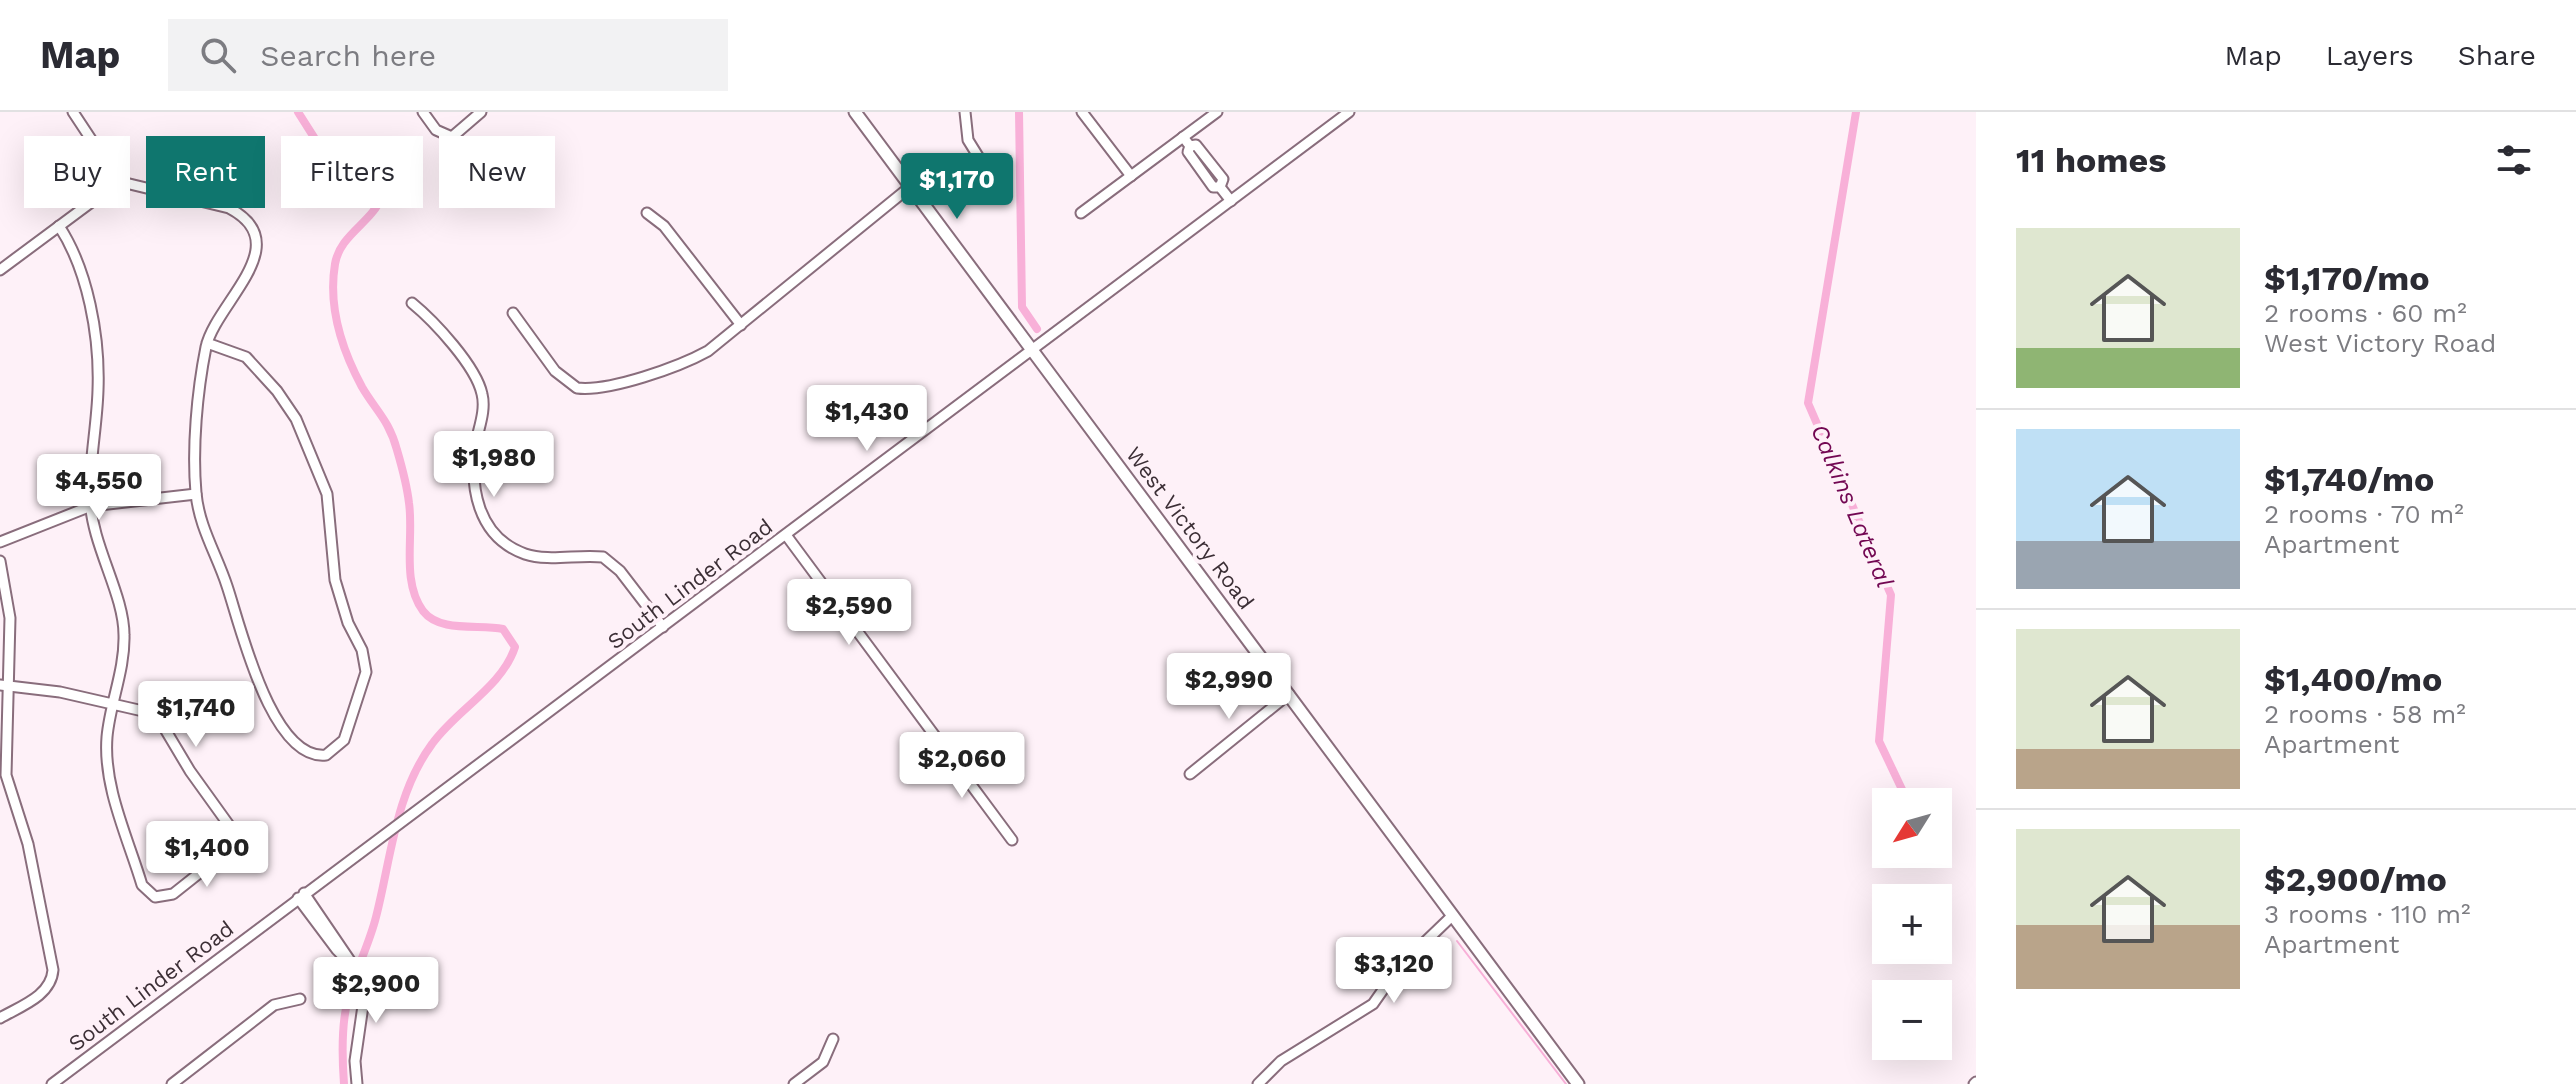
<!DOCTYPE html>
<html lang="en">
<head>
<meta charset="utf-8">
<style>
	body { margin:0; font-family:"Work Sans",sans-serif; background:#f2f2f3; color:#2b2b33; height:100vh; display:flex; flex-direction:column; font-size:30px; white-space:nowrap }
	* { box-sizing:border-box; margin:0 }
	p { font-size:26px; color:#7c7c81 }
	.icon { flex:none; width:44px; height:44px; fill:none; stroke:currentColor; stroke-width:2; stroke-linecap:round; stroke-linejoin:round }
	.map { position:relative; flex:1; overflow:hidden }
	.details { display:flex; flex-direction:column; background:#fff; width:600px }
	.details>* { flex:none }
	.hud { position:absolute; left:24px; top:24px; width:760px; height:72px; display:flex; gap:16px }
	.needle { width:52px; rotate:233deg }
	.tools { position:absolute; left:1872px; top:676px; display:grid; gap:16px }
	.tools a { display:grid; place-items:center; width:80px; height:80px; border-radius:0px; background:#fff; box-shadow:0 8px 32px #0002; font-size:40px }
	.price { position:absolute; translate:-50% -68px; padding:0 18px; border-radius:8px; background:#fff; color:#222; font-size:26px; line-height:52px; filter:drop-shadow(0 2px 4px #0008) }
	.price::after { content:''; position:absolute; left:50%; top:48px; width:24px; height:18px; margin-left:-12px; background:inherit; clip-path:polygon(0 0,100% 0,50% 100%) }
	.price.active { background:#0f766e; color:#fff }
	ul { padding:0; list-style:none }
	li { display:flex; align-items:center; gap:24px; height:200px; padding:0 40px }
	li+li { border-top:2px solid #e1e1e2 }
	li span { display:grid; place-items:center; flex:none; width:224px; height:160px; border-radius:0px; color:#555 }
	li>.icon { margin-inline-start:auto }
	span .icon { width:96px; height:96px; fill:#fffc; stroke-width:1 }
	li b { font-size:34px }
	h2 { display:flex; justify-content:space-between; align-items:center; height:96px; padding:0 40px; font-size:34px }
	.chip { padding:0 28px; border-radius:0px; background:#fff; box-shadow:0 8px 32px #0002; font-size:28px; line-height:72px }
	.chip.active { background:#0f766e; color:#fff }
	header { display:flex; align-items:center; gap:48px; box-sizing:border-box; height:112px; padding:0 40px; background:#fff; border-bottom:2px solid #e1e1e2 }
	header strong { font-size:38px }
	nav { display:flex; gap:44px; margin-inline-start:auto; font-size:28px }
	.search { width:560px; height:72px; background:#f2f2f3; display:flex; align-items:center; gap:20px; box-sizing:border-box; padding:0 28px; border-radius:0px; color:#7c7c81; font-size:30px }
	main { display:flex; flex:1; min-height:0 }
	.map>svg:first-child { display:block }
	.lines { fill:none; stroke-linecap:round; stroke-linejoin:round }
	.stream { stroke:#f8b0d8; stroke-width:2 }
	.canal { stroke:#f8b0d8; stroke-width:8 }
	.minor-casing { stroke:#896d7c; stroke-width:13 }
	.major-casing { stroke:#896d7c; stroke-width:15 }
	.minor { stroke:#fff; stroke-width:9 }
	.major { stroke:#fff; stroke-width:11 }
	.labels { text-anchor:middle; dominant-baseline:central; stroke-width:8; stroke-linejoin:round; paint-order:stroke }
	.street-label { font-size:22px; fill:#3c2f36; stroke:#fef1f8 }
	.water-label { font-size:24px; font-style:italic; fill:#720752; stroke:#fef1f8 }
</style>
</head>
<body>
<header>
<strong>Map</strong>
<div class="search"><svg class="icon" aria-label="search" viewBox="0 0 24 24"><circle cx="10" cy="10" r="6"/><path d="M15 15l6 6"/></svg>Search here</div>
<nav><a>Map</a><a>Layers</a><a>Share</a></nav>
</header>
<main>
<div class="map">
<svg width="1976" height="972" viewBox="0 0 1976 972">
	<rect width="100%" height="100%" fill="#fef1f8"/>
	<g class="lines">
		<!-- stream -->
		<polyline class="stream" points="1457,829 1566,972"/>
		<!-- canal -->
		<g class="canal">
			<path d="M298 0 317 30 369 64 382 84C372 111 340 122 335 152 328 194 342 238 362 275 376 299 389 308 397 338 402 355 407 374 409 391 414 425 401 469 423 499 440 521 479 512 503 517L515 535C502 575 456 598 432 632 395 682 391 747 376 805 369 833 355 859 348 887 341 913 342 945 344 972"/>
			<polyline points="1019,0 1022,195 1037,217"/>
			<polyline points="1856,0 1808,291 1891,483 1879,629 1908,690"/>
		</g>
		<defs>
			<g id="minor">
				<polyline points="423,0 436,18 452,25 481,0"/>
				<polyline points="965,0 968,28 981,49"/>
				<polyline points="1082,0 1131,64"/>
				<polyline points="1183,25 1190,34 1188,40 1213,75 1220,75 1231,89"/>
				<polyline points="1190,34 1196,33 1223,67 1220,75"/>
				<path d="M109 67 229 96C298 132 216 190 206 235 197 280 192 336 196 381 199 415 217 443 227 474 240 512 271 649 326 643L344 628 366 560 362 538 348 511 335 468 327 382 296 307 277 279 246 245 207 231"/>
				<polyline points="647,101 664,114 741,213"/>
				<polyline points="1081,101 1217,0"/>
				<polyline points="0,158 101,83 110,56 73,0"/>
				<path d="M412 191C434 209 476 254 482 282 486 298 479 315 476 330 469 374 477 425 525 442 549 450 578 442 603 445L620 459 663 515"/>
				<path d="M513 201 555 259 577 276C609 280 679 255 708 239L911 74"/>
				<polyline points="786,423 1012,728"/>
				<polyline points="0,430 91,394 196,382"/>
				<path d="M0 449 10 506 6 663 28 732 53 858C51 884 21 894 0 906"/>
				<path d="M0 573 60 580 156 602 190 659 231 716V736L173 782 155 785 142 773C128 726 103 675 107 625 110 591 125 558 124 523 124 482 92 434 90 387 89 351 97 314 98 278 100 225 88 158 59 114"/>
				<polyline points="1190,662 1289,582"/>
				<polyline points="298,786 337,838 355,856 304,781"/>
				<polyline points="355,856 366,873 355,949 357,972"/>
				<polyline points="52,972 1349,0"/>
				<polyline points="172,972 274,893 300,887"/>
				<polyline points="794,972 823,950 833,927"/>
				<polyline points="1258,972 1281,949 1373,892 1399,855 1453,803"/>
				<polyline points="1974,972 1976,970"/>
			</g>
			<polyline id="major" points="855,0 1578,972"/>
		</defs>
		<!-- minor casing -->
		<use href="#minor" class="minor-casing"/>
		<!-- major casing -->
		<use href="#major" class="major-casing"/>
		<!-- minor -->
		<use href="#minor" class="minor"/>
		<!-- major -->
		<use href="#major" class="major"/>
	</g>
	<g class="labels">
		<!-- street labels -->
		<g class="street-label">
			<text transform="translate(1190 416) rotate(53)">West Victory Road</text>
			<text transform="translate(690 472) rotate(-37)">South Linder Road</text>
			<text transform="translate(151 874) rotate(-37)">South Linder Road</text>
		</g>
		<!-- water labels -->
		<g class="water-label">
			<text transform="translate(1852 394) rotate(67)">Calkins Lateral</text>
		</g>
	</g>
</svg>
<div class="tools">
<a><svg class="needle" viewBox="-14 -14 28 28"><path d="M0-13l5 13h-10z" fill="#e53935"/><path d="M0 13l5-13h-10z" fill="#7c7c81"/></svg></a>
<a>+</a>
<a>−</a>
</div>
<b class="price active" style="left:957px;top:109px">$1,170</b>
<b class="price" style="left:867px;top:341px">$1,430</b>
<b class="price" style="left:494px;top:387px">$1,980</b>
<b class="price" style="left:99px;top:410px">$4,550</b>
<b class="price" style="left:849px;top:535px">$2,590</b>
<b class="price" style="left:1229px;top:609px">$2,990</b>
<b class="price" style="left:196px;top:637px">$1,740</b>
<b class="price" style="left:962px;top:688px">$2,060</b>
<b class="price" style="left:207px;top:777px">$1,400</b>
<b class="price" style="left:1394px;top:893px">$3,120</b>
<b class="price" style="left:376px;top:913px">$2,900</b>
<div class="hud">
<a class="chip">Buy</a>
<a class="chip active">Rent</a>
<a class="chip">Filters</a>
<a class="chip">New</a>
</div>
</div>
<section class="details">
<h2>11 homes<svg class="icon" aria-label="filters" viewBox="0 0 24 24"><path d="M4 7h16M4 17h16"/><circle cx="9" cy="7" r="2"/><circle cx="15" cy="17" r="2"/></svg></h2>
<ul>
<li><span style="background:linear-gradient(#dfe7d0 75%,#8fb573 0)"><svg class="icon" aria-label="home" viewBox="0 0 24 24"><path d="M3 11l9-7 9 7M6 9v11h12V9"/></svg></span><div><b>$1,170/mo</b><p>2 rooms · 60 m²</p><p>West Victory Road</p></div></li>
<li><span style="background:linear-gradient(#bfe0f5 70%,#9aa5b1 0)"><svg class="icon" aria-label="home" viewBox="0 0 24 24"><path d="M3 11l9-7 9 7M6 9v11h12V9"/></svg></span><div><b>$1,740/mo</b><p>2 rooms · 70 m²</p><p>Apartment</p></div></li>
<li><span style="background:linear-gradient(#dfe7d0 75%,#b9a48a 0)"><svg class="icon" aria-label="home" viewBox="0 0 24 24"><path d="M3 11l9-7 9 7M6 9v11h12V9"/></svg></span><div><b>$1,400/mo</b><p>2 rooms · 58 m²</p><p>Apartment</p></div></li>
<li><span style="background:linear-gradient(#dfe7d0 60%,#b9a48a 0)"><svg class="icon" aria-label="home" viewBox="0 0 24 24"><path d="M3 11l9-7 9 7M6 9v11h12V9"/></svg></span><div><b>$2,900/mo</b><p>3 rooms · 110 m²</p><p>Apartment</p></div></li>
</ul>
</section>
</main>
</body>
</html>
